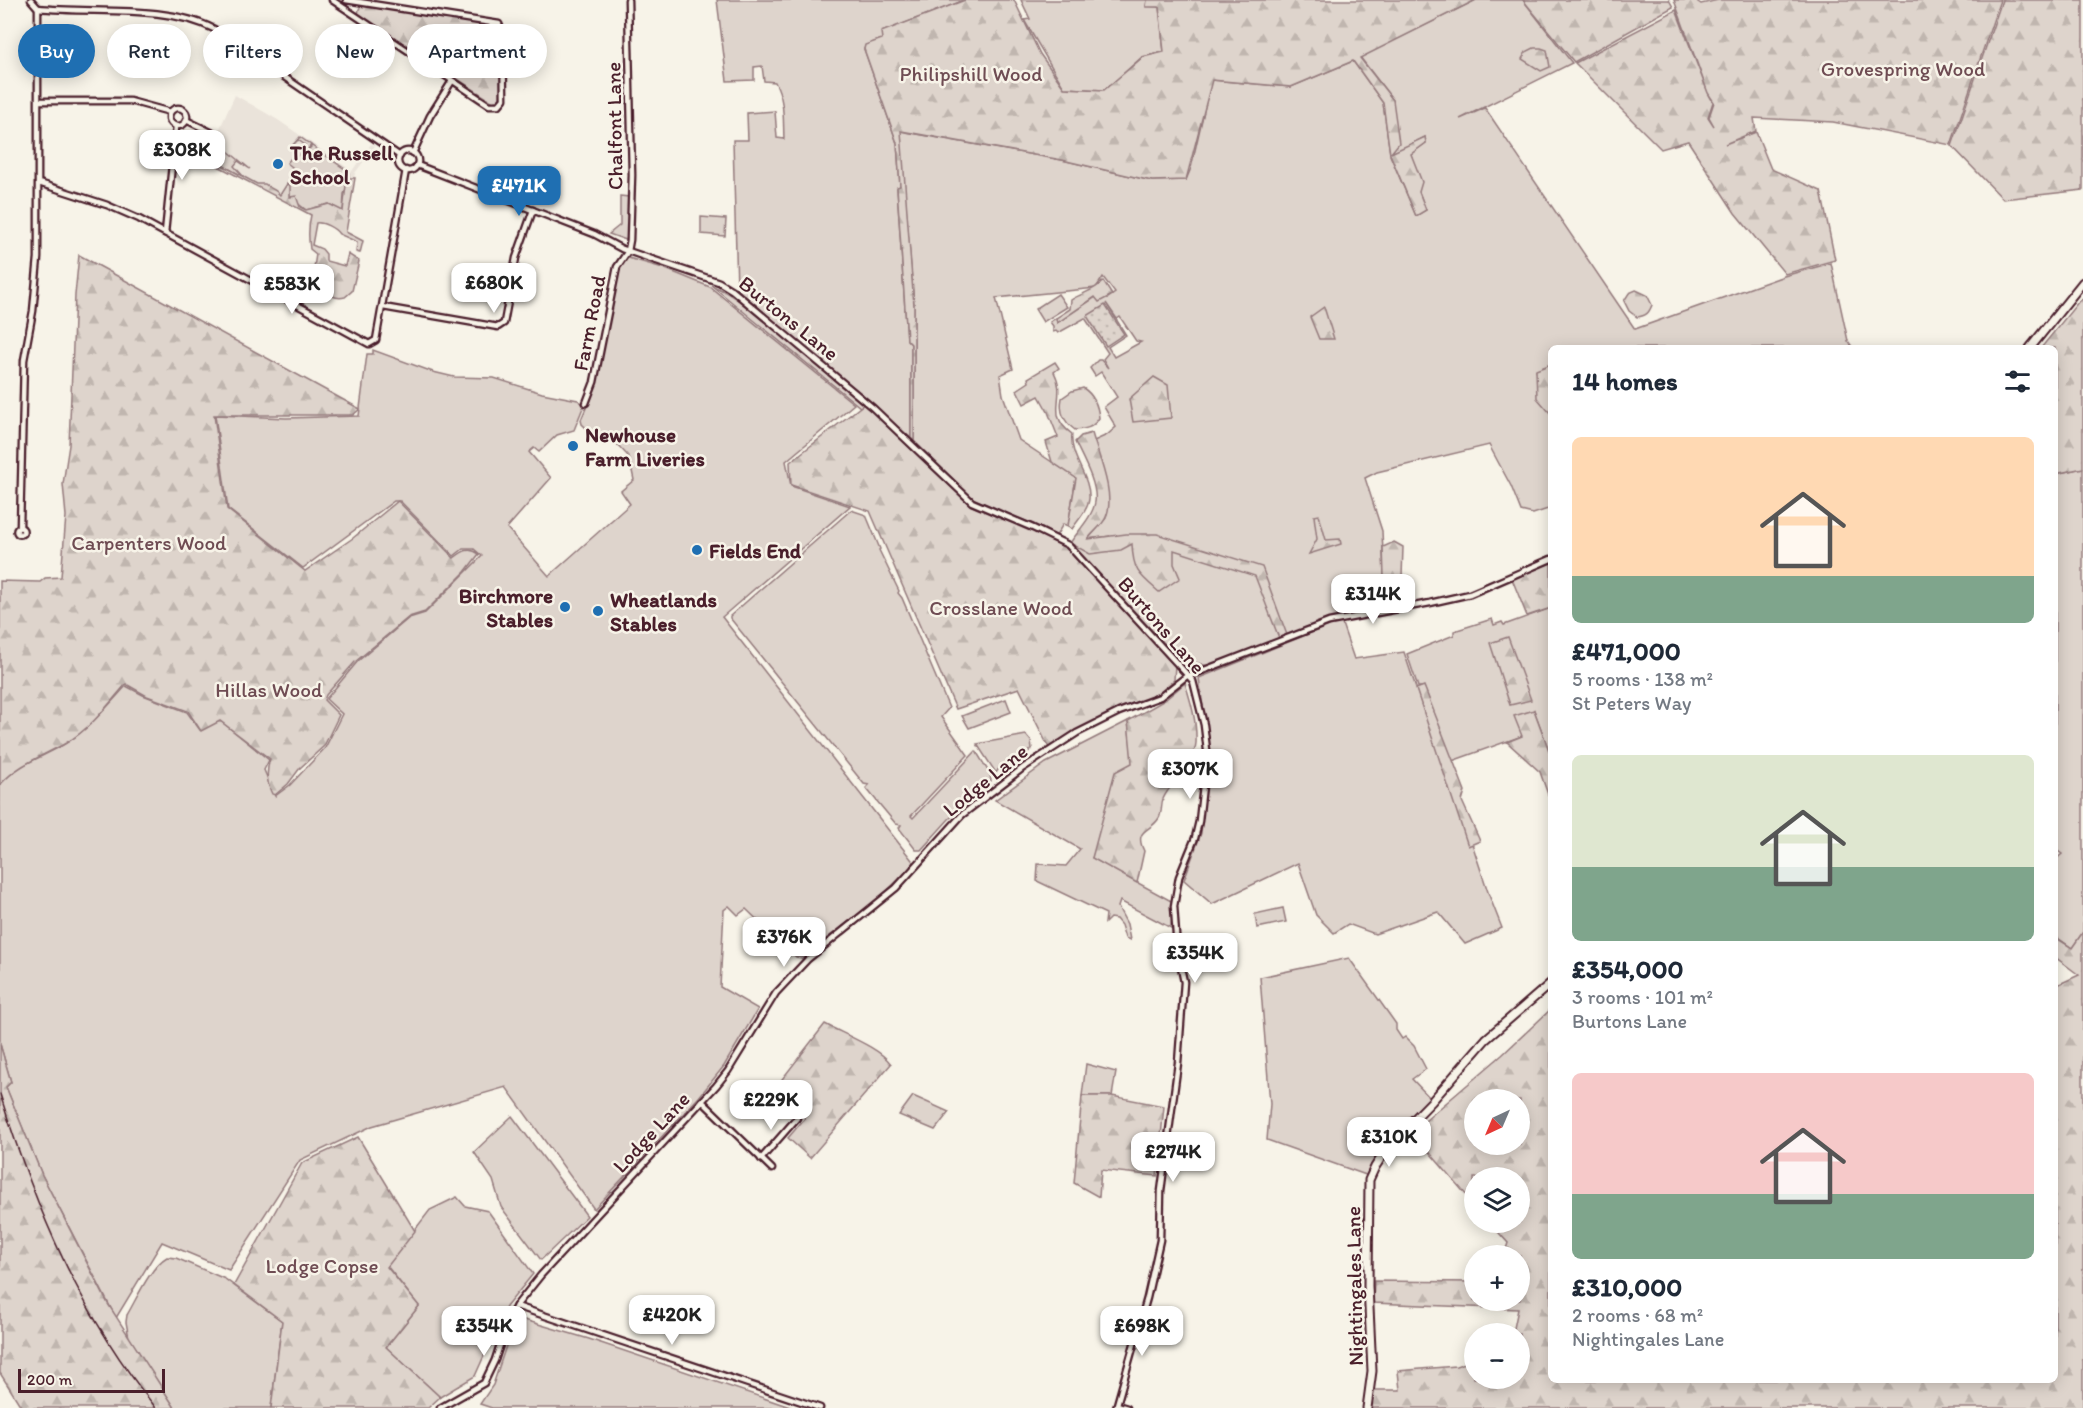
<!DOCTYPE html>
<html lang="en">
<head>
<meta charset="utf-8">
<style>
	body { margin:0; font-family:Itim,sans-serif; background:#f2f2f3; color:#1f2937; height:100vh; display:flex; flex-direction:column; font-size:22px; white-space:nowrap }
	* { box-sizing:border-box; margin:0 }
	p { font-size:20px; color:#747a83 }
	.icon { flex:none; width:33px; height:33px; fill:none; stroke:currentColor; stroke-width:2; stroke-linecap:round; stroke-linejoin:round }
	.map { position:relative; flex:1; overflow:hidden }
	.details { position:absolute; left:1548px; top:345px; width:510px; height:1038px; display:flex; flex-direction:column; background:#fff; border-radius:9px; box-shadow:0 3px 15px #0003 }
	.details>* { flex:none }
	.guide { position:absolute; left:18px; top:24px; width:570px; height:54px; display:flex; gap:12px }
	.needle { width:39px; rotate:224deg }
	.controls { position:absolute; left:1464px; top:1089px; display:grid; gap:12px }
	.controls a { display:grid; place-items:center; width:66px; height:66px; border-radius:50%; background:#fff; box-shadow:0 3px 15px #0003; font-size:30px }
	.scale { position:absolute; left:18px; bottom:15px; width:147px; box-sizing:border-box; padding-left:6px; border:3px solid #4a1f2b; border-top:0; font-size:16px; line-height:21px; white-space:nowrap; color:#4a1f2b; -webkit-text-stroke:4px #f7f3e8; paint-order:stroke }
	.price { position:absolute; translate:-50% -51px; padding:0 14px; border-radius:12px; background:#fff; color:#222; font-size:20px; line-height:39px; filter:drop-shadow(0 2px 3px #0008) }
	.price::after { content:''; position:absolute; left:50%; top:36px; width:18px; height:14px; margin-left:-9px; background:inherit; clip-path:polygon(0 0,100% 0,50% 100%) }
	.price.selected { background:#1f6fb2; color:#fff }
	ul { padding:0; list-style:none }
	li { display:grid; align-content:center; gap:12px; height:318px; padding:0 24px }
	li span { display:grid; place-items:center; height:186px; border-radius:9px; color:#555 }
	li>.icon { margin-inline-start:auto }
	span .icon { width:108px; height:108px; fill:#fffc; stroke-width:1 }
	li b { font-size:26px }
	h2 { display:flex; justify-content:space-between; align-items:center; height:72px; padding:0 24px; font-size:26px }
	.chip { padding:0 21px; border-radius:27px; background:#fff; box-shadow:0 3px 15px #0003; font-size:21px; line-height:54px }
	.chip.selected { background:#1f6fb2; color:#fff }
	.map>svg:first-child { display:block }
	.built { fill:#eae3da }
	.grass { fill:#ded4cc; stroke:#947a7c; stroke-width:1.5; fill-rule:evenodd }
	.forest { fill:url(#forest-firs); stroke:#947a7c; stroke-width:1.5; fill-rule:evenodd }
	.garden { fill:url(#garden-dots); stroke:#947a7c; stroke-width:1.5 }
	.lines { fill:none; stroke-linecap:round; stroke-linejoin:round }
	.street-casing { stroke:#4a1f2b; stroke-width:9 }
	.secondary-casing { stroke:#4a1f2b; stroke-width:11 }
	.street { stroke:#f7f3e8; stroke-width:4.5 }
	.secondary { stroke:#f7f3e8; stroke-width:7 }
	.rail { stroke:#4a1f2b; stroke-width:1.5 }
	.poi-dot { fill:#1f6fb2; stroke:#f7f3e8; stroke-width:2 }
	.labels { text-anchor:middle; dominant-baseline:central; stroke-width:5; stroke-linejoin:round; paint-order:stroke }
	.park-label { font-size:21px; fill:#6f4c53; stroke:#f7f3e8 }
	.street-label { font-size:21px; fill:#4a1f2b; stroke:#f7f3e8 }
	.poi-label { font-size:21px; font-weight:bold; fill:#4a1f2b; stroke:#f7f3e8; text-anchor:start }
</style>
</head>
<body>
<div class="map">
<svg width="2083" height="1408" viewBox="0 0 2083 1408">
	<defs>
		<pattern id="forest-firs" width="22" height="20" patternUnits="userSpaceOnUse" patternTransform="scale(1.5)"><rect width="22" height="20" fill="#ded4cc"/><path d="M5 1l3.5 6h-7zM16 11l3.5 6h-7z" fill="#c0b6af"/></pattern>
		<pattern id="garden-dots" width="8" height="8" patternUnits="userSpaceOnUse" patternTransform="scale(1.5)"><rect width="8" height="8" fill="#ded4cc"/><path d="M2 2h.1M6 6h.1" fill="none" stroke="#c0b6af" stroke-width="1.8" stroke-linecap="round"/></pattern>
	</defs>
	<rect width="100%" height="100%" fill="#f7f3e8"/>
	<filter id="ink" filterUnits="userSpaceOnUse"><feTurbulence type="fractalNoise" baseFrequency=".0167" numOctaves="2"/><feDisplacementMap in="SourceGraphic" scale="12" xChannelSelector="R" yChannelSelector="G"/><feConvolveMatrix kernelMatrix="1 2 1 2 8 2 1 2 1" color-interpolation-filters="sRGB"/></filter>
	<g filter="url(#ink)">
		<!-- built -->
		<polygon class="built" points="235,95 278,120 352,171 371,144 375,146 355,173 345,233 212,163 215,139"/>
		<!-- grass -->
		<g class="grass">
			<path d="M717 0H965L882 32 883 39 866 45 864 49 897 143 900 186 897 188 907 340 911 344V438L737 289 733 140H748L747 113 775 111 777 138 784 139C783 119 785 100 775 82L764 81 762 66 754 67V80L727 81Z"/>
			<polygon points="1021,0 1147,0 1146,6 1159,7 1164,52 1142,57 1105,90 1064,88 1024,20 1030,19"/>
			<path d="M1476 0H1523L1572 63 1460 119 1485 108 1635 329 1784 276 1831 263 1848 341 1853 348H1551V364L1536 371 1551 414V508L1533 514 1521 511 1511 486 1489 445 1377 472 1365 478 1382 531 1384 575 1389 608 1330 619 1208 666 1178 658 1070 543 1110 536 1088 539 1106 518 1094 441 1107 435 1116 427 1104 407 1117 397 1101 372 1095 376 1090 368 1098 360H1101L1108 368 1103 359 1108 353 1085 318 1058 333 1056 331 1053 332V326L1050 322 1056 318 1057 323 1096 297 1108 298 1115 293 1103 277 1096 288 996 298 1013 369 1000 375 1003 395 1019 440 1076 478 1068 526 1063 524 1056 536 1042 528 974 499 914 441V306L900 131 1062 160 1152 181 1186 180 1191 168 1211 80 1291 87 1353 61 1383 103 1390 154 1393 100 1360 57ZM1425 137 1426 143 1411 154 1419 192 1426 210 1416 216 1390 155ZM1106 303 1117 319 1120 317 1136 341 1141 342 1114 357 1108 347 1126 335Z"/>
			<polygon points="300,137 311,145 306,152 312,146 349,172 349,183 344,194 343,212 329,204 306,210 290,197 289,184 296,175 291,170 292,167 287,163 292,157 294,159 306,148 305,145 298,140 290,148"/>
			<polygon points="223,147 250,169 238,161 234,166 244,177 222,165 220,167 212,163 214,155 219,156"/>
			<polygon points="620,196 629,197 628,235 626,240 609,234 620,225"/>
			<polygon points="701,217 726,219 725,236 701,234"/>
			<path d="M625 257 663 268 710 287 854 404 786 461 791 486 850 506 722 617 915 864 878 899 801 958 796 957 746 909 738 915 729 906 724 910 720 987 758 1009 724 1066 699 1097 594 1209 506 1087 372 1126 300 1160 229 1270 162 1242 116 1318 42 1175 6 1087 11 1082 0 1044V784C17 763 46 757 68 742 90 727 108 706 126 686L143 695 187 712 200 730 214 721 222 722 269 760 264 770 275 796 290 785 325 748 342 714 326 699 358 661 409 618 425 613 482 556 474 549H463L454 556 400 501H394L303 568 228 509 215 415 286 418 359 416 367 354H373V350L433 372 454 377 494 378 542 393 578 400 584 405 574 430 557 435 539 452 534 448 529 452 551 478 507 528 549 576 630 504 621 491 634 480 629 457 613 440 604 445 582 424 581 420C586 407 593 394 596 380 604 347 608 284 625 257Z"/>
			<polygon points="711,285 724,291 740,301 864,404 860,407"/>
			<polygon points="1058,294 1067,307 1043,322 1035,309"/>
			<path d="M1083 388C1094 395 1098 406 1099 418 1093 428 1086 429 1075 430 1064 422 1059 412 1062 398L1072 391Z"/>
			<polygon points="2083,468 2083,932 2072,948 2055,936 2055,860 2062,854 2055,849 2055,474"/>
			<polygon points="851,510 866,515 880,549 879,550 899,591 898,593 902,598 949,708 941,717 968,755 911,816 913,818 976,751 990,774 991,781 949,819 921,850 916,850 899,828 901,825 896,824 866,788 869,785 864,784 730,618 730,616"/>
			<polygon points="1551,608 1551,756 1534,710 1522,736 1452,761 1424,687 1418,687 1407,654 1454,635 1454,631 1492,619 1494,625 1502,622 1504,625"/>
			<polygon points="1341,621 1354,659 1404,652 1451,792 1455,792 1489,895 1502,928 1465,944 1438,912 1375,934 1348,924 1334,933 1316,915 1298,863 1212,904 1184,880 1201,833 1209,751 1199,678"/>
			<polygon points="1006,699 1011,712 969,728 962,716"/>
			<polygon points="1128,721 1133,764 1092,858 1173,902 1171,928 1120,901 1118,907 1127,924 1130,940 1125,938 1121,925 1116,919 1110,918 1105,923 1106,914 1037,881 1038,864 1066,866 1080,849 995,800 1046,763"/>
			<polygon points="1026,735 1031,741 1032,749 1012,764 1000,767 996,773 977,744"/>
			<polygon points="1283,908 1286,922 1257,928 1255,914"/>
			<polygon points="1349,958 1396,1024 1396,1030 1402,1039 1405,1037 1414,1046 1426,1069 1412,1079 1430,1098 1413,1116 1405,1119 1383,1144 1366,1175 1267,1140 1270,1104 1260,977"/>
			<polygon points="1086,1064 1116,1072 1112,1096 1082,1096"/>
			<polygon points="913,1096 949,1112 935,1130 899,1115"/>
			<polygon points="512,1116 587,1216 541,1260 501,1207 493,1180 474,1152"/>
			<polygon points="457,1197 465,1206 488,1211 533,1274 506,1307 475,1376 440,1397 386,1347 419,1306 387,1266 430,1210"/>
			<path d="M167 1257 176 1258 225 1279 282 1321 271 1408H175L129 1338 126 1322 127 1315C137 1298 151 1266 167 1257Z"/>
			<polygon points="521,1319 589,1339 793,1408 492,1408 480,1404 493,1385 513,1325"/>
		</g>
		<!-- forest -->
		<g class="forest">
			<polygon points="965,0 1014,0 1040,54 1064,88 1104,90 1143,57 1164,52 1159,7 1146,7 1147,0 1476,0 1360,58 1393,100 1399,143 1391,153 1425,137 1426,143 1411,154 1422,182 1419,192 1426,210 1416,216 1390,154 1383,103 1353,61 1291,87 1212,80 1186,180 1152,181 1062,160 901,131 914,306 914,441 911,438 911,344 907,340 897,187 900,186 897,143 864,49 865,45 882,39 881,32"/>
			<polygon points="1523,0 1669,0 1673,7 1574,62"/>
			<polygon points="1674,0 1695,0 1701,4 1718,0 2000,0 1951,145 1833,122 1754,118 1756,131 1725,144 1756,132 1771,169 1821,191 1835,260 1785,274 1735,213 1688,141 1661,149 1575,63 1676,10 1708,93 1713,102 1708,117 1714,126 1709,117 1714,102 1708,93"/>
			<polygon points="2002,0 2083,0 2083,190 2003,199 1952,146"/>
			<polygon points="363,4 498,26 502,63 500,100 493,102 358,15 359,9"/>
			<polygon points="1534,48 1541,48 1547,50 1550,67 1541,71 1522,59 1526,52"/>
			<path d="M222 165 257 184H265C270 189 276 189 280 195L287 184 290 185V197L296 196 300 207 306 210 329 204 343 211 346 185 349 183V178H355L346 232 363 241 360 253 356 252 357 242 339 234C335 228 323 222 316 223L312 245 322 249 326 254V261L345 266 348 254 359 261 352 291 345 297C329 301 320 286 313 274L316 254 310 249C308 236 308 227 311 215L220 167Z"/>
			<path d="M79 255 360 409 353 415H214L227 509 305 571 353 538 398 501 454 558C462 552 469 546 479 554L465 572 425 612 409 617 355 662 326 695 324 700 339 715 324 746 300 768 288 784 275 795 272 794C266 782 266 771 270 759L220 721 201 731 188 711 147 696 126 684C108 705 91 728 66 743 43 756 18 764 0 785V581L40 582 45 578 61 577 66 516 63 484 69 445 75 295Z"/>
			<path d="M1103 281 1112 295 1099 302 1095 297 1057 323 1056 318 1070 309 1071 300C1081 293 1095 291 1103 281Z"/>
			<path d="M1636 290 1647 295 1652 305C1649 313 1646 316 1637 317L1629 311 1624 301 1629 293Z"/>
			<polygon points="2083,299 2083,468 2055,474 2055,348 2041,348 2079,301"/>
			<polygon points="1324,307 1334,339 1319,339 1310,317"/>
			<path d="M1055 362 1059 368 1054 372C1068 397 1044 414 1072 434 1069 457 1091 477 1089 499 1088 510 1078 520 1072 529L1068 526 1076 478 1052 462 1046 442 1058 437 1048 412 1039 396 1024 404 1017 390 1029 382 1028 378Z"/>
			<polygon points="1551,364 1551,414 1537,398 1536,370"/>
			<polygon points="1154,377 1168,385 1171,418 1133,422 1129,399"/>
			<polygon points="864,404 970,505 1033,531 1065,547 1175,665 1174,680 1159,693 1076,731 1049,748 1019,688 956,709 870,511 791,485 790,462"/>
			<path d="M1092 433C1098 455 1116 495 1106 517 1103 525 1093 532 1088 539L1126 534H1157L1262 567 1287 635 1279 638 1255 576 1174 550V564L1180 578 1159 592C1139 575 1133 571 1132 544L1121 550 1090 554 1070 543C1078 531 1093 516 1095 502 1098 485 1082 457 1075 442L1081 436Z"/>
			<polygon points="1319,515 1326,540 1340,539 1341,544 1309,554 1317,539 1314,516"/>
			<polygon points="1394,542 1403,547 1402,577 1384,577 1383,547"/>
			<polygon points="1551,562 1551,608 1527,616 1512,579"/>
			<polygon points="1508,637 1531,700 1510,705 1490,643"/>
			<path d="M1185 683C1191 702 1197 722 1196 743 1194 765 1171 781 1163 799 1161 805 1162 813 1159 818 1151 832 1133 829 1144 851L1137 883 1092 858 1115 772 1132 763 1128 721 1165 700Z"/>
			<polygon points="1424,686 1465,791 1462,801 1480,841 1468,846 1416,689"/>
			<polygon points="1534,710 1551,756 1551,803 1540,772 1507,742 1522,736 1514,716"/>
			<path d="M2083 932V1408H1370V1390H1400L1398 1371 1456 1366 1474 1360V1378H1520V1334L1513 1333 1518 1309 1373 1303 1374 1281 1474 1282V1300H1520V1256L1504 1255 1508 1243 1490 1223 1520 1222V1178H1474V1204L1412 1132 1502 1055 1551 1009V1380H2055V986L2079 975 2055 957V937L2072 948ZM1474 1100H1520V1144H1474Z"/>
			<path d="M825 1024C843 1034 880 1048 891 1064L810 1158 788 1138 805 1118 772 1092Z"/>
			<polygon points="0,1044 11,1082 6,1087 42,1175 108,1304 175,1408 22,1408 0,1373"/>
			<polygon points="1082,1096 1112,1096 1164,1106 1157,1176 1101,1170 1099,1197 1074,1183"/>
			<polygon points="358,1137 415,1231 387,1267 419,1306 386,1347 440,1397 428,1408 271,1408 282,1321 234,1285 302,1163"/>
		</g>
		<!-- garden -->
		<polygon class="garden" points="1105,305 1124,334 1106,346 1087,316"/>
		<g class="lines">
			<defs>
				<g id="street">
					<polyline points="332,0 489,105 499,105 504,99 503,35 499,24 346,0"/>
					<polyline points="628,0 632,175 630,240 628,251"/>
					<path d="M38 8C93 14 165 4 214 29L400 156"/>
					<polyline points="39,101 130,101 170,112"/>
					<circle cx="178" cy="117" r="9"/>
					<polyline points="186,120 217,135"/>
					<circle cx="408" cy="161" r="10"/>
					<polyline points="413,153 430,116 452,81"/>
					<polyline points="417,165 594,234 622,249 719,282 732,290 873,408 972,502 1033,528 1068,545 1193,681 1204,725 1207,750 1199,821 1195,838 1179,877 1174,906 1177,949 1184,982 1178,1063 1161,1191 1160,1240 1147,1298 1116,1408"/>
					<polyline points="39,183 107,205 139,219 369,344 376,340 406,170"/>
					<polyline points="165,233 176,126"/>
					<polyline points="383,307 498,327 504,323 516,258 533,210"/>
					<polyline points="586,403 594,382 617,267 628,251"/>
					<polyline points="20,527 24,360 33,311 38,258 38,8 31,0"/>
					<circle cx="20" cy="531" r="3.5"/>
					<polyline points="1189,676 1329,622 1430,603 1470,594 1551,559"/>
					<polyline points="702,1101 772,1169"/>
					<polyline points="761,1159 797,1118"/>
					<polyline points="516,1306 820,1408"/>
					<polyline points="1117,1405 1127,1408"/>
					<polyline points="440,1408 484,1383 495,1360 508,1320 516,1306 541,1275 716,1086 728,1071 776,993 808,959 896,888 962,815 1023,768 1077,733 1119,712 1160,697 1188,675"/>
				</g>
				<g id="secondary">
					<polyline points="2030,348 2083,282"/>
					<polyline points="1367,1408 1372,1371 1368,1286 1369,1180 1375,1167 1390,1144 1432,1101 1486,1039 1551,983"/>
				</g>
			</defs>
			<!-- street casing -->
			<use href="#street" class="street-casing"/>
			<!-- secondary casing -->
			<use href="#secondary" class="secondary-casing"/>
			<!-- street -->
			<use href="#street" class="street"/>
			<!-- secondary -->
			<use href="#secondary" class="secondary"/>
			<!-- rail -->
			<path class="rail" d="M0 1094C35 1207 81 1316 156 1408"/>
		</g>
	</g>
	<!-- markers -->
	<g class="poi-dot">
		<circle cx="278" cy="164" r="6"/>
		<circle cx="573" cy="446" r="6"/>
		<circle cx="697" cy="550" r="6"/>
		<circle cx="565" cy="607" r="6"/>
		<circle cx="598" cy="611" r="6"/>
	</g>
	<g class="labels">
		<!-- park labels -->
		<g class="park-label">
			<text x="1903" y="68">Grovespring Wood</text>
			<text x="971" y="73">Philipshill Wood</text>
			<text x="149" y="542">Carpenters Wood</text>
			<text x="1001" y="607">Crosslane Wood</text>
			<text x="269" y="689">Hillas Wood</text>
			<text x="322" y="1265">Lodge Copse</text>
		</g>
		<!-- street labels -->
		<g class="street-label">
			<text transform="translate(614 126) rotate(-91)">Chalfont Lane</text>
			<text transform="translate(789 318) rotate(39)">Burtons Lane</text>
			<text transform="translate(589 323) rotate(-79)">Farm Road</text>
			<text transform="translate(1162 625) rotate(49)">Burtons Lane</text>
			<text transform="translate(985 780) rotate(-39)">Lodge Lane</text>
			<text transform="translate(651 1132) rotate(-47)">Lodge Lane</text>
			<text transform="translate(1354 1286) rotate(-91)">Nightingales Lane</text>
		</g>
		<!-- poi labels -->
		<g class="poi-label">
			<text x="290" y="152">The Russell<tspan x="290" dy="24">School</tspan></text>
			<text x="585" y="434">Newhouse<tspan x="585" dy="24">Farm Liveries</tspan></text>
			<text x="709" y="550">Fields End</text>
			<text x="553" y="595" text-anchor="end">Birchmore<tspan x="553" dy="24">Stables</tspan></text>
			<text x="610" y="599">Wheatlands<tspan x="610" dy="24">Stables</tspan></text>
		</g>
	</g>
</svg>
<div class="controls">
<a><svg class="needle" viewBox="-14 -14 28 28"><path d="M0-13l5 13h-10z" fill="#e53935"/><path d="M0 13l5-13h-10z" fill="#747a83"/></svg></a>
<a><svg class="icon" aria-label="layers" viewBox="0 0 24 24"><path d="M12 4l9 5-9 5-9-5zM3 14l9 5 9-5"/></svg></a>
<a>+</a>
<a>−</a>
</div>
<div class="scale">200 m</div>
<b class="price" style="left:182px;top:181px">£308K</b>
<b class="price selected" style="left:519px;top:217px">£471K</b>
<b class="price" style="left:494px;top:314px">£680K</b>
<b class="price" style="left:292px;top:315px">£583K</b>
<b class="price" style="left:1373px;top:625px">£314K</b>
<b class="price" style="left:1190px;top:800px">£307K</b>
<b class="price" style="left:784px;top:968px">£376K</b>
<b class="price" style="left:1195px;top:984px">£354K</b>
<b class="price" style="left:771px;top:1131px">£229K</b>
<b class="price" style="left:1389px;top:1168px">£310K</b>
<b class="price" style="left:1173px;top:1183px">£274K</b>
<b class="price" style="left:672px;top:1346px">£420K</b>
<b class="price" style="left:484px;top:1357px">£354K</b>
<b class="price" style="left:1142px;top:1357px">£698K</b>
<div class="guide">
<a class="chip selected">Buy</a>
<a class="chip">Rent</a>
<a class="chip">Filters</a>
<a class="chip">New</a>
<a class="chip">Apartment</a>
</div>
<section class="details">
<h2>14 homes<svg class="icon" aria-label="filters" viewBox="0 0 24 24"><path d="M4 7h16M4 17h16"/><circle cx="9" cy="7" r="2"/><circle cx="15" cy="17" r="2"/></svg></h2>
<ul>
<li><span style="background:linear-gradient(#ffd9b3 75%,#7fa58c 0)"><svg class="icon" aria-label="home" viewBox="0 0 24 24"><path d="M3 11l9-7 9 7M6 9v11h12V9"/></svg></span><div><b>£471,000</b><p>5 rooms · 138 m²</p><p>St Peters Way</p></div></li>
<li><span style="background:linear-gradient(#dfe7d0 60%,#7fa58c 0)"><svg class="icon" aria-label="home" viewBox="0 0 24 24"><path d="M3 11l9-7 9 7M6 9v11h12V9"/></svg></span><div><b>£354,000</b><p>3 rooms · 101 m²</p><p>Burtons Lane</p></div></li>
<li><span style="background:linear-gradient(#f6c9c9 65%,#7fa58c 0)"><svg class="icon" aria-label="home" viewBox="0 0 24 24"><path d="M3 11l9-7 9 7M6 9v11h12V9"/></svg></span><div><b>£310,000</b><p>2 rooms · 68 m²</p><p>Nightingales Lane</p></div></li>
</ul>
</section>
</div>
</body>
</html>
